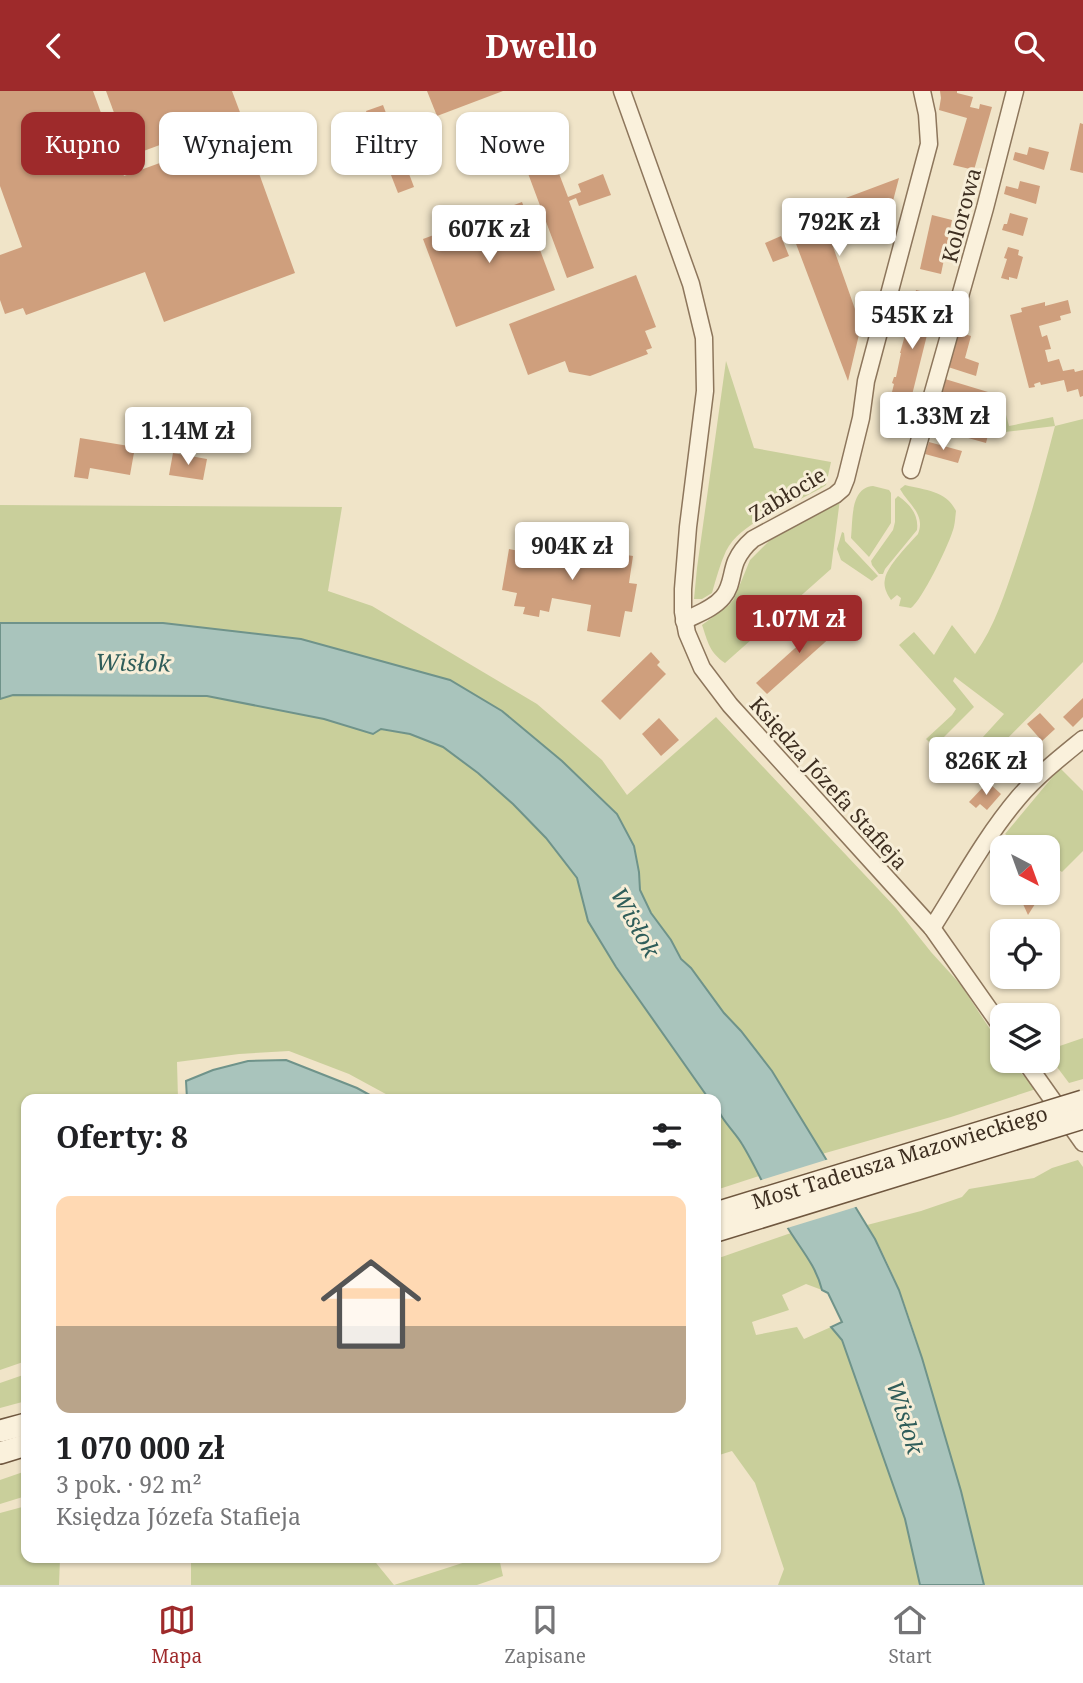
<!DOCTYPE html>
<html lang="pl">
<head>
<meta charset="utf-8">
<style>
	body { margin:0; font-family:"Noto Serif",serif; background:#f6f6f6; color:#202124; height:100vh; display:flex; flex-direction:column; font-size:26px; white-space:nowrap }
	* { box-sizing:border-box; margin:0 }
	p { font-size:23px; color:#757577 }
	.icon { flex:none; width:38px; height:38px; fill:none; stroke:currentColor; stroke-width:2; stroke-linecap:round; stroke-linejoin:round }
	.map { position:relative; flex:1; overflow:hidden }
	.panel { position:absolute; left:21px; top:1003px; width:700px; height:469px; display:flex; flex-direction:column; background:#fff; border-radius:14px; box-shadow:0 2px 5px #0004 }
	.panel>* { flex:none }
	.banner { position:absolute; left:21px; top:21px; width:700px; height:63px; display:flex; gap:14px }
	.needle { width:46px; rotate:139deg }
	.tools { position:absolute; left:990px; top:744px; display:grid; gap:14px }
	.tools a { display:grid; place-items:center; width:70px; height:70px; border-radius:14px; background:#fff; box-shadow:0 2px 5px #0004; font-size:35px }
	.price { position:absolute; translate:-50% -60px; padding:0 16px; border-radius:7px; background:#fff; color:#222; font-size:23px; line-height:46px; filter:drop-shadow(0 2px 4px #0008) }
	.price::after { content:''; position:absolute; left:50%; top:42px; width:21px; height:16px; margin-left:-10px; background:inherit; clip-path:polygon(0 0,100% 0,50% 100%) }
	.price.on { background:#9e2a2b; color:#fff }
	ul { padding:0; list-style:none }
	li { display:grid; align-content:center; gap:14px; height:371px; padding:0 35px }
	li span { display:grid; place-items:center; height:217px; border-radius:14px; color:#555 }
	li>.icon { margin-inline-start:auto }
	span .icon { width:126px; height:126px; fill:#fffc; stroke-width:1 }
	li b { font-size:30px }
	h2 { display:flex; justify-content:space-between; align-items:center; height:84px; padding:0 35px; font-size:30px }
	.chip { padding:0 24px; border-radius:14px; background:#fff; box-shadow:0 2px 5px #0004; font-size:24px; line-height:63px }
	.chip.on { background:#9e2a2b; color:#fff }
	header { display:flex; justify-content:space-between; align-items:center; height:91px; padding:0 35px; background:#9e2a2b; color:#fff; font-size:32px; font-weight:700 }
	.tab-bar { display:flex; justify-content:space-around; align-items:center; height:98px; border-top:2px solid #e0e0e0; background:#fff; font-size:19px; color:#757577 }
	.tab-bar a { display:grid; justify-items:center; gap:4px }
	.tab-bar .on { color:#9e2a2b }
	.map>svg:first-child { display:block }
	.green { fill:#c9cf9b }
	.water { fill:#a9c4bc; stroke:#6f938a; stroke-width:2 }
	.pier { fill:#f0e4c8 }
	.building { fill:#cf9f7d }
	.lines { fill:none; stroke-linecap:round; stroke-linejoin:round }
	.street-casing { stroke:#8d765c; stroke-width:19 }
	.secondary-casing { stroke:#6f573f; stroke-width:24 }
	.street { stroke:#faf1dc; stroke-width:16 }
	.secondary { stroke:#faf1dc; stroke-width:21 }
	.secondary-bridge-casing { stroke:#6f573f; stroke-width:24; stroke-linecap:butt }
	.secondary-bridge { stroke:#faf1dc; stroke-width:21 }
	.labels { text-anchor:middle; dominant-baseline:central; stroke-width:6; stroke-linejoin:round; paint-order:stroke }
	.street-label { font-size:21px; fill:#3d2e20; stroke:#f7eed8 }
	.water-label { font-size:23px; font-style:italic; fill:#2f5d5a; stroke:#f7eed8 }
</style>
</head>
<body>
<header><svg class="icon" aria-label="back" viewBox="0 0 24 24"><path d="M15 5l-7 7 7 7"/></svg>Dwello<svg class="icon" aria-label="search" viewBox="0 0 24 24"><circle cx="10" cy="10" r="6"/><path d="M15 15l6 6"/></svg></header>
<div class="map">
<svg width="1083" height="1494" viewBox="0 0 1083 1494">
	<rect width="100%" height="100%" fill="#f0e4c8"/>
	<!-- green -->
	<g class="green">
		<path d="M726 270 754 357 831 371 826 394C797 413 742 428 726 460 720 473 716 488 712 502L702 508H694L697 477Z"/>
		<path d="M1004 316 1009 335 1053 326 1055 335 1083 328V571L984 671 971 659 1004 623 955 586 953 590 974 616 934 656 926 648 952 624 956 618 899 554 914 541 934 564 952 534 975 563C995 535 1005 502 1016 470 1031 426 1043 381 1055 335L996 342Z"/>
		<path d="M905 394C925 399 947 400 956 420 955 428 955 435 952 442 947 457 922 509 911 517L899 515 901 507 897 504 891 509C887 503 883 496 885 488 887 475 909 453 918 443 926 423 908 413 900 398Z"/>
		<path d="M873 395 889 399 891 402V432L869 466 851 447C853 429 850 397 873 395Z"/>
		<path d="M898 405C910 413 919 424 917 439L885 478 883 483H879L872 474 871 470 893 439 895 431V408Z"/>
		<path d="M840 408 831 478 725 572C709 561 708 551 702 534L729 514 734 508 750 469 769 450Z"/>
		<polygon points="0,414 342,416 328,500 372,515 537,613 602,669 627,704 716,626 896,817 931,861 961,894 1003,958 1003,970 1010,970 1036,998 951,1026 822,1063 772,980 741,940 724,922 691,877 681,869 671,849 651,822 640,799 639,781 617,723 597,704 450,589 301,548 162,532 0,532"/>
		<polygon points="842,441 844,442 845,450 878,485 872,490 841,469 837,458"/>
		<polygon points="13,604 207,605 324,628 373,642 381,638 410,643 443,656 478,682 513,713 546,747 577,787 588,830 616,876 709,1008 395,1008 349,983 289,960 239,963 177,971 178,1008 26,1008 26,1270 0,1279 0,608"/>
		<polygon points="1060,677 1083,700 1083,760 1062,781 1048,772 1048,756 1025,756 1005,743"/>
		<polygon points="1083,947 1083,988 1069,992 1048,964 1048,959"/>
		<polygon points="716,1017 742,1053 759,1085 716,1099"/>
		<path d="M1078 1069 1083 1076V1494H984C968 1432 952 1370 934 1308 917 1249 900 1187 867 1134L921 1120 962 1106 969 1098 1034 1087 1052 1077Z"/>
		<path d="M791 1142C804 1160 817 1177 822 1199L806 1193 782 1204 789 1219 752 1231 756 1244 797 1236 804 1248 831 1236 842 1249 905 1428 920 1494H778L784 1478 755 1392 732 1360 716 1365V1168Z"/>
		<polygon points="26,1283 26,1310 0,1317 0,1292"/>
		<polygon points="26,1380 26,1405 0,1413 0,1389"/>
		<polygon points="26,1415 26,1466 60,1467 59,1494 0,1494 0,1422"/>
		<polygon points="191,1467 372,1467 394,1494 478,1467 499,1467 503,1485 477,1494 191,1494"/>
	</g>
	<!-- water -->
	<g class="water">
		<path d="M0 532H163L301 548 450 589 502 620 562 670 617 723 634 755 639 781 640 799 651 822 671 849 681 868 691 877 724 922 741 940 772 980 875 1148 899 1199 922 1267 961 1400 984 1494H920L905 1428 842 1249 831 1236 842 1231 828 1202 822 1199C816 1174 799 1156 786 1134 769 1108 758 1079 742 1053 734 1039 716 1025 716 1008H709L616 876 588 830 577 787 546 747 513 713 478 682 443 656 410 643 381 638 373 643 324 628 207 605 13 604 0 608Z"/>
		<polygon points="286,969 357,997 377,1008 187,1008 186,990 213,979 248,970"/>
	</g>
	<!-- pier -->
	<polygon class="pier" points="829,1068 859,1115 784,1138 758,1090"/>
	<!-- building -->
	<g class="building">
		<polygon points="0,0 93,0 124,85 190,61 194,72 248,52 295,182 164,231 145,181 26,224 23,217 5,223 0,209 0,164 22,156 0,95"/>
		<polygon points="106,0 232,0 241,24 130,65"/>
		<polygon points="427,0 503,0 437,25"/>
		<polygon points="940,0 957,0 957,2 973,6 970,16 979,18 980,13 992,16 974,79 953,74 967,27 939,19 941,7"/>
		<polygon points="383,14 414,96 398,102 366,20"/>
		<polygon points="1080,32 1083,33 1083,82 1070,79"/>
		<polygon points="1029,56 1049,61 1044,79 1013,69 1015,61 1027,64"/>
		<polygon points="553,67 568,106 581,101 578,93 603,83 611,104 579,115 576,107 569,110 594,177 567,187 526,77"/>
		<polygon points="899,87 888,129 831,150 861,235 848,290 787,129"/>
		<polygon points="1020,90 1040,95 1036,113 1004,103 1006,95 1018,98"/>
		<polygon points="522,111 555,199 456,236 423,148"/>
		<polygon points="1010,122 1028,127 1023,145 1002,139 1004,133 1007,133"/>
		<polygon points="932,124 952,129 941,183 920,178"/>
		<polygon points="781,145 789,165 773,171 765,152"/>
		<polygon points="1008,156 1019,159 1018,164 1023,166 1017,188 1009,186 1009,189 1001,187 1007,168 1004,167"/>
		<polygon points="636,184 656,236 645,240 652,257 646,259 648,263 590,285 569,281 565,270 528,284 509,233"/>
		<polygon points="916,199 937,204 907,324 894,320 895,315 889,313 894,293 892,292 894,286 896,286 901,262 900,262 909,230 907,230 908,224 910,224"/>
		<polygon points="1068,209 1071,222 1060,225 1061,229 1039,235 1042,246 1047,244 1051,258 1045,259 1048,271 1059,268 1063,280 1074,278 1075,281 1083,279 1083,305 1080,306 1078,298 1067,301 1064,289 1041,294 1040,291 1034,293 1035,296 1029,297 1010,224 1022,221 1021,217 1045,211 1045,215"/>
		<polygon points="958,241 971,245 965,267 979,272 976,285 948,276"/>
		<polygon points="945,288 988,301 981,325 938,313"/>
		<polygon points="932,324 989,340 986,352 929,336"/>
		<polygon points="80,347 135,356 130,384 90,377 88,388 74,386"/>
		<polygon points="929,351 962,360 958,372 925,363"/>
		<polygon points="173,362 207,368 203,389 169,384"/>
		<polygon points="526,447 561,453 560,456 569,458 570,453 592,456 591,462 600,463 600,460 633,465 629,492 637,493 632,521 625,520 620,546 587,540 591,514 552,507 549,521 540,519 539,526 523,523 525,516 514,515 517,502 502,499 509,458 524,461"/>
		<polygon points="832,524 842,536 767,603 756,592"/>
		<polygon points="651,561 660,571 657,574 666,583 620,629 601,610"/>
		<polygon points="1083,607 1083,626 1073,636 1063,626"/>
		<polygon points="1040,622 1055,638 1042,650 1027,633"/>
		<polygon points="659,627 679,649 661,665 642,643"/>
		<polygon points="988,691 1001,703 987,719 980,713 976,717 969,711"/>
		<polygon points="1018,802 1042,802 1028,824"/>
	</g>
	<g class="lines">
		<defs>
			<g id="street">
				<polyline points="622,0 691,193 704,247 705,300 688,436 683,498 683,521 687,542 702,577 730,614 932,837 1003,938"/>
				<polyline points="911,379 985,117 1015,0"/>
				<path d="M684 530C697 523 713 518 723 506 732 496 731 482 736 470 740 461 746 454 753 448L835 404 842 398 846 388 861 327 866 290 929 53 927 23 922 0"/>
				<path d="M932 837C960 793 985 746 1019 706 1038 684 1061 666 1083 648"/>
				<polyline points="1025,970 1083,1052"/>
			</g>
			<g id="secondary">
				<polyline points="0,1340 26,1333"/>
				<polyline points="0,1362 26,1354"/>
			</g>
		</defs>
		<!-- street casing -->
		<use href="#street" class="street-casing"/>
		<!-- secondary casing -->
		<use href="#secondary" class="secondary-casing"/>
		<!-- street -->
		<use href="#street" class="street"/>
		<!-- secondary -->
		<use href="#secondary" class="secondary"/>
		<defs>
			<g id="secondary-bridge">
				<path id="s1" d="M716 1122 1083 1010"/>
				<polyline points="716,1140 1083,1027"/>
			</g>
		</defs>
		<!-- secondary-bridge casing -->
		<use href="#secondary-bridge" class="secondary-bridge-casing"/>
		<!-- secondary-bridge -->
		<use href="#secondary-bridge" class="secondary-bridge"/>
	</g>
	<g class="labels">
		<!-- street labels -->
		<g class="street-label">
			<text transform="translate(961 124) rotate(-75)">Kolorowa</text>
			<text transform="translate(787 403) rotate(-31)">Zabłocie</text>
			<text transform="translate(829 692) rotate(48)">Księdza Józefa Stafieja</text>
			<text stroke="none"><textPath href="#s1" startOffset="192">Most Tadeusza Mazowieckiego</textPath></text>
		</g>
		<!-- water labels -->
		<g class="water-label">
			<text transform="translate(133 571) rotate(1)">Wisłok</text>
			<text transform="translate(636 831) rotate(61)">Wisłok</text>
			<text transform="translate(906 1326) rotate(73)">Wisłok</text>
		</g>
	</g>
</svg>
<div class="tools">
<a><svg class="needle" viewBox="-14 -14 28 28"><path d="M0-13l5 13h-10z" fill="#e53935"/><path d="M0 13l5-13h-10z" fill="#757577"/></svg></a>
<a><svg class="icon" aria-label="locate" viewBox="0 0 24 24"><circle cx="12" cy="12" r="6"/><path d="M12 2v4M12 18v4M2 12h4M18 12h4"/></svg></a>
<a><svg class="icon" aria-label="layers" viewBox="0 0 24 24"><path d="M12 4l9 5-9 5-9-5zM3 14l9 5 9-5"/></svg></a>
</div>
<b class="price" style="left:839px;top:167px">792K zł</b>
<b class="price" style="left:489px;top:174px">607K zł</b>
<b class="price" style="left:912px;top:260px">545K zł</b>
<b class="price" style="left:943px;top:361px">1.33M zł</b>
<b class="price" style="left:188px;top:376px">1.14M zł</b>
<b class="price" style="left:572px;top:491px">904K zł</b>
<b class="price on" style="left:799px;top:564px">1.07M zł</b>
<b class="price" style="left:986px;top:706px">826K zł</b>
<div class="banner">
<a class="chip on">Kupno</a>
<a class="chip">Wynajem</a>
<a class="chip">Filtry</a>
<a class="chip">Nowe</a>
</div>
<section class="panel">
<h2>Oferty: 8<svg class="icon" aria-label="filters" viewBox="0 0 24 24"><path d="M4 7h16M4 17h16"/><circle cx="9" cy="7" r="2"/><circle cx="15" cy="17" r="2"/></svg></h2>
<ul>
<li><span style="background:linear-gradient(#ffd9b3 60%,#b9a48a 0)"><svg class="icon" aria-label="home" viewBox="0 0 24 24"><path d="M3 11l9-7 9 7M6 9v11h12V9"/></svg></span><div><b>1 070 000 zł</b><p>3 pok. · 92 m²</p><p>Księdza Józefa Stafieja</p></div></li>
</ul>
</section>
</div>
<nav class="tab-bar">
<a class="on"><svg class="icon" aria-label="map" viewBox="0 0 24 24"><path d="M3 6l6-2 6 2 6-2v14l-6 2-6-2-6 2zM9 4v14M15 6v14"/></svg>Mapa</a>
<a><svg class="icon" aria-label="saved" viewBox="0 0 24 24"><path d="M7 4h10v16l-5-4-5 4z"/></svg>Zapisane</a>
<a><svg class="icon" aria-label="home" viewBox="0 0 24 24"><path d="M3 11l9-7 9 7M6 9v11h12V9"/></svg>Start</a>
</nav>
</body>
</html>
